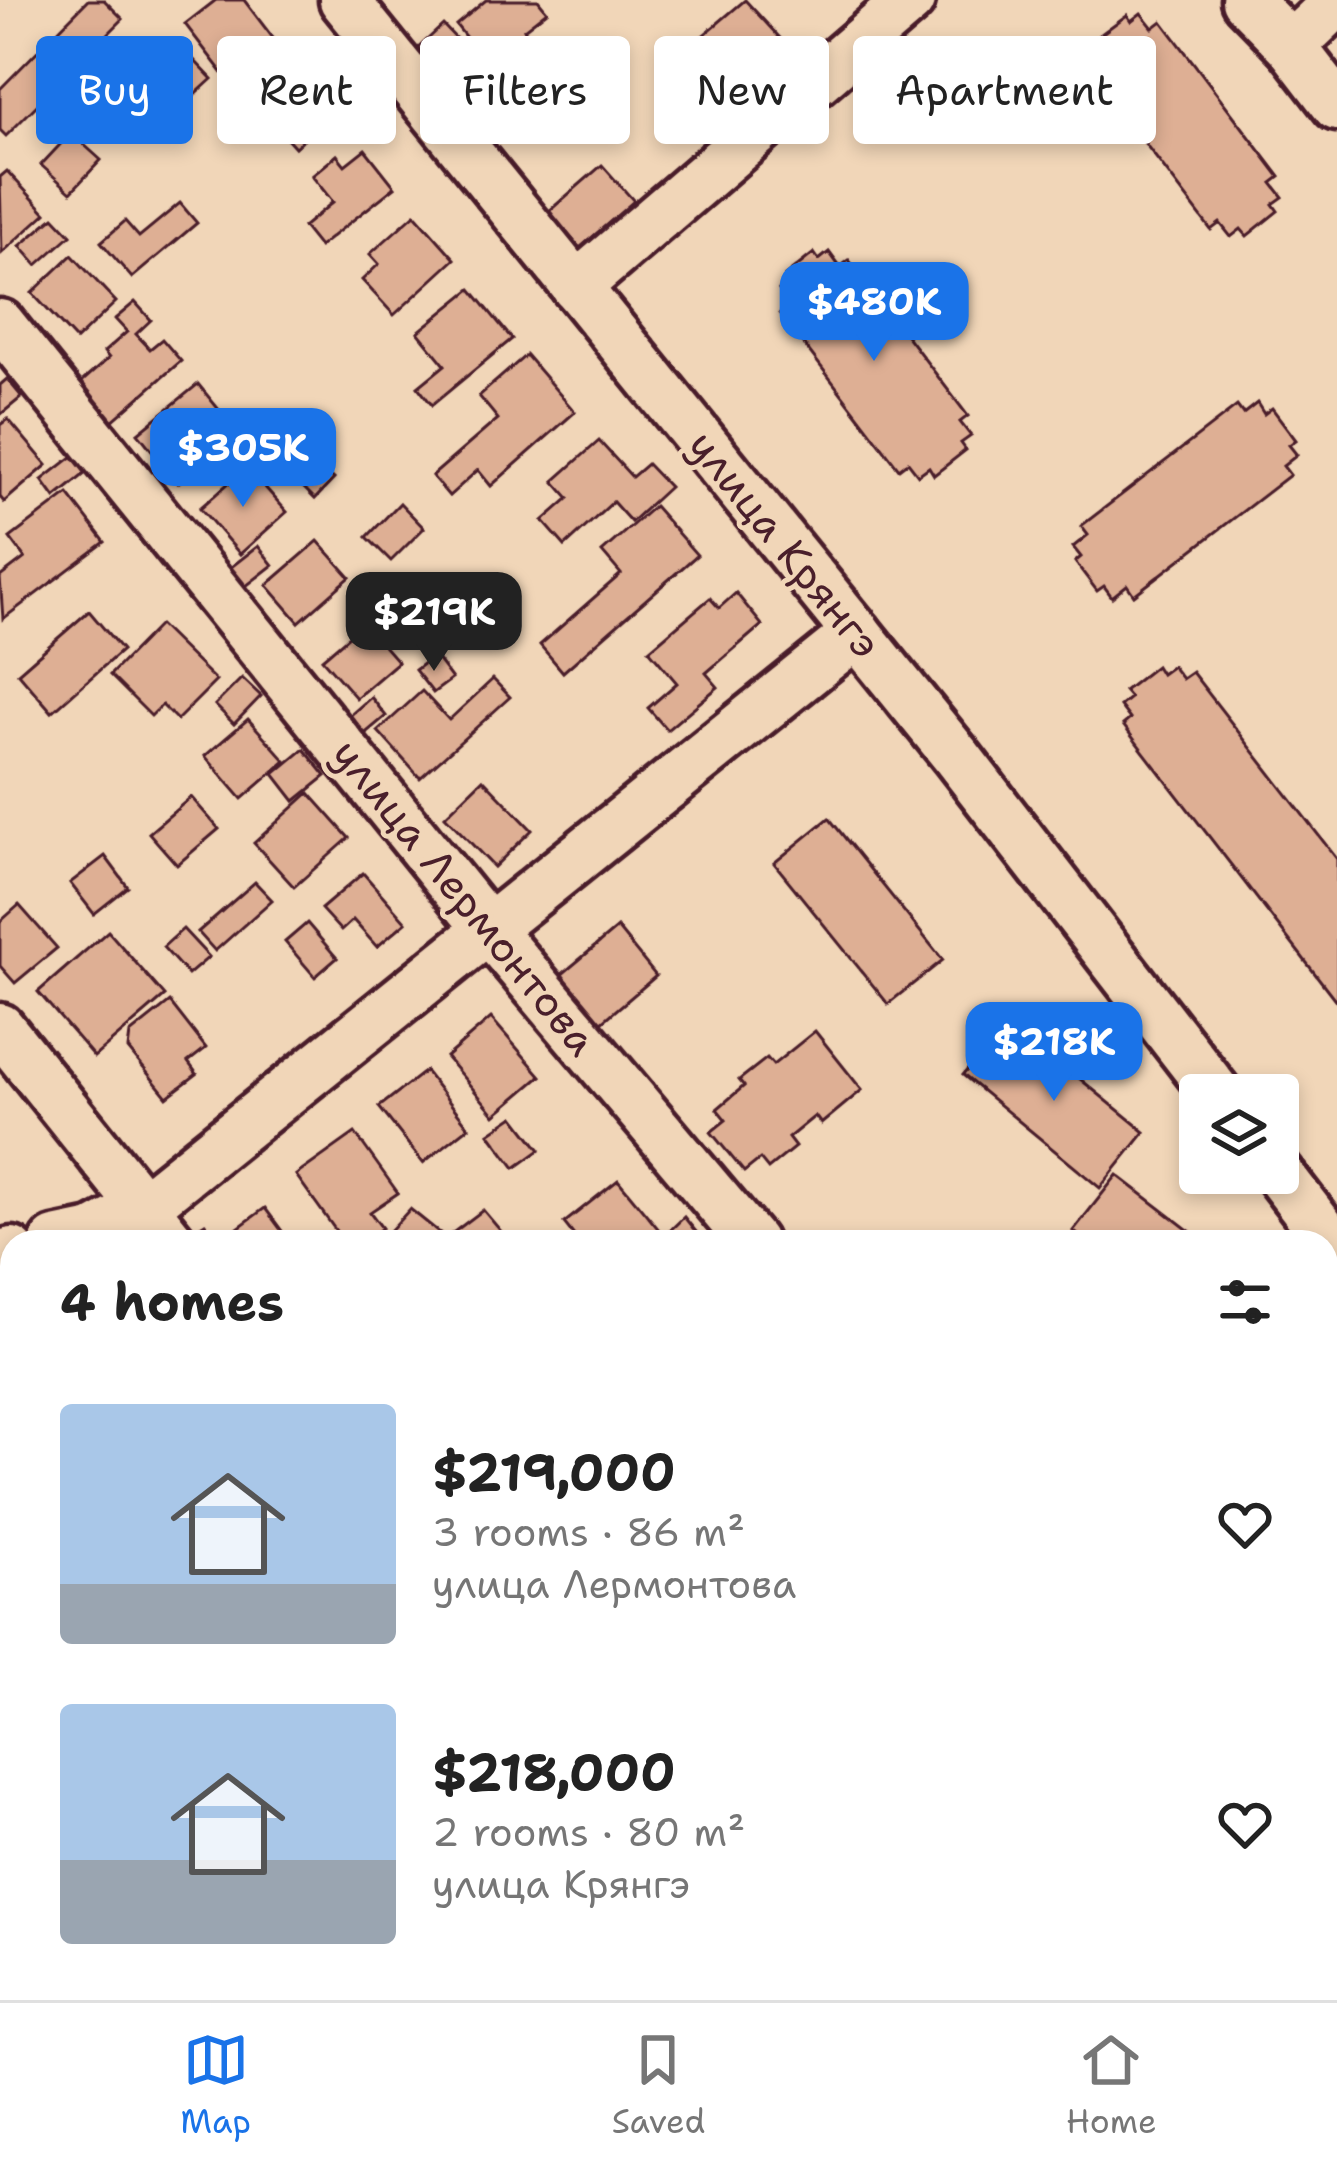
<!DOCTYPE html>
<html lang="en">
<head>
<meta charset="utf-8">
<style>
	body { margin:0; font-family:"Shantell Sans",sans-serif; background:#f6f6f6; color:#222; height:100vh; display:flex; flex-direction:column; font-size:45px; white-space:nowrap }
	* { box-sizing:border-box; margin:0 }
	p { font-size:39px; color:#767676 }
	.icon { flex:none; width:66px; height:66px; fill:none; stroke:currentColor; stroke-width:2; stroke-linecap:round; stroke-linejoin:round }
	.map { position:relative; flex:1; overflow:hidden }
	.panel { position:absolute; left:0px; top:1230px; width:1338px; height:771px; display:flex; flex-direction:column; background:#fff; border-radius:36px 36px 0 0; box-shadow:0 6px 18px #0003 }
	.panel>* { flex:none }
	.top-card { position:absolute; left:36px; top:36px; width:1266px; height:108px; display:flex; gap:24px }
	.fabs { position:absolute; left:1179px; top:1074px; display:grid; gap:24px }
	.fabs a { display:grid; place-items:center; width:120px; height:120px; border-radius:12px; background:#fff; box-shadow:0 6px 18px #0003; font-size:60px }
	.price { position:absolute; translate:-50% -102px; padding:0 27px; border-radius:24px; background:#1a73e8; color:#fff; font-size:39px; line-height:78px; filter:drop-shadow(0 3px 6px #0008) }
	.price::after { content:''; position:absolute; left:50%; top:72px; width:36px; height:27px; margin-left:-18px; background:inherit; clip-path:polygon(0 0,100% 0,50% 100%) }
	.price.current { background:#222; color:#fff }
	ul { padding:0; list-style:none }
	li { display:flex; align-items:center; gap:36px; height:300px; padding:0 60px }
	li span { display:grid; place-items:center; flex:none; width:336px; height:240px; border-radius:12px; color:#555 }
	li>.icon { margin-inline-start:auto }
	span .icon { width:144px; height:144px; fill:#fffc; stroke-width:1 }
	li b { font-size:51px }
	h2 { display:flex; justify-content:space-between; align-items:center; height:144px; padding:0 60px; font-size:51px }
	.pill { padding:0 42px; border-radius:12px; background:#fff; box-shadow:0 6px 18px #0003; font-size:42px; line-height:108px }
	.pill.current { background:#1a73e8; color:#fff }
	.tab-bar { display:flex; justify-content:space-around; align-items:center; height:168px; border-top:3px solid #e0e0e0; background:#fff; font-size:33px; color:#767676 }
	.tab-bar a { display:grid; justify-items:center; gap:6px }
	.tab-bar .current { color:#1a73e8 }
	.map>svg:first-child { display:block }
	.building { fill:#deaf94; stroke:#4a1f2b; stroke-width:3 }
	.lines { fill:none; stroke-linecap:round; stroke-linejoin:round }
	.minor-casing { stroke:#4a1f2b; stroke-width:57 }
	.minor { stroke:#f1d6b8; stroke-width:48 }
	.labels { text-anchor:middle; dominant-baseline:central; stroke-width:10; stroke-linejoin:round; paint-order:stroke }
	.street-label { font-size:42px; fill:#4a1f2b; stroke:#f1d6b8 }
</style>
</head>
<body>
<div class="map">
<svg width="1337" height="2000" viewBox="0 0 1337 2000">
	<rect width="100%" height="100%" fill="#f1d6b8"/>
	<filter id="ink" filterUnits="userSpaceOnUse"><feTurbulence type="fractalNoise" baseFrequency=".00833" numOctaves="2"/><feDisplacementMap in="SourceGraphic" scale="24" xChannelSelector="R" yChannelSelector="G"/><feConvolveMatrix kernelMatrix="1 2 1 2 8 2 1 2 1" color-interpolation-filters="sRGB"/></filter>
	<g filter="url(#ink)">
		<!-- building -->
		<g class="building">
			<polygon points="88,0 104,0 123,19 6,136 0,130 0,89"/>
			<polygon points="216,0 244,0 273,38 224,75 185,24"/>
			<polygon points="486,0 538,0 547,11 524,29 560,73 506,116 468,69 482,58 456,25"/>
			<polygon points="745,0 802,62 755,103 699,39"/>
			<polygon points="1141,13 1153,28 1162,21 1280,177 1272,183 1283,197 1273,204 1278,211 1247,236 1241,229 1231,237 1220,223 1211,230 1092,74 1102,66 1091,51 1102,43 1097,37 1127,15 1131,21"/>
			<polygon points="443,25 463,46 436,71 416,50"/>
			<polygon points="194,60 212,79 177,111 159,91"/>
			<polygon points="296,66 336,109 295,147 256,104"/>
			<polygon points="557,88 587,121 560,145 530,112"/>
			<polygon points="71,133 101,160 71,192 41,165"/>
			<polygon points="365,149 395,187 319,247 303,227 333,202 312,176 337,155 345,165"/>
			<polygon points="602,165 634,201 580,248 548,212"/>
			<polygon points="7,171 46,213 2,253 0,177"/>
			<polygon points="180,203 197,223 132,278 101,242 125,221 139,237"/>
			<polygon points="415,214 455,259 394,315 362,280 379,264 370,254"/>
			<polygon points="54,217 71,235 37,265 20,246"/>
			<polygon points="829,252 840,267 849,260 968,416 960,422 971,436 961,443 966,450 934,475 929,467 918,475 908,462 899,469 780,313 791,305 779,290 789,282 785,276 814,253 819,260"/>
			<polygon points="72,255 116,302 76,340 32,293"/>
			<polygon points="471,289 512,339 432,405 418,387 445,365 418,332"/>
			<polygon points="135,302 151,320 136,334 150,349 162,339 181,361 110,423 77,386 109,358 104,352 127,332 115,319"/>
			<polygon points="526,355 575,412 491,486 478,470 449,496 432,476 498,419 479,396"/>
			<polygon points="7,379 22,397 0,415 0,385"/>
			<polygon points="198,384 239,434 178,483 138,433"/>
			<polygon points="1257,403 1264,414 1272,408 1296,440 1289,445 1297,455 1283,466 1290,475 1134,595 1127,585 1112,597 1104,586 1097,591 1075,562 1081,557 1073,547 1088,535 1081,526 1237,406 1243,414"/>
			<polygon points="8,419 47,465 4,502 0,497 0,425"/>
			<polygon points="599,441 632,477 647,464 669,487 631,522 613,502 565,546 543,521 569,498 554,481"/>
			<polygon points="73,456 86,473 55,498 42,480"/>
			<polygon points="312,458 334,479 315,499 293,477"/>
			<polygon points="247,467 287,512 240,554 200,508"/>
			<polygon points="68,494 105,542 3,619 0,577 25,558 10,538"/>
			<polygon points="400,503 424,528 391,561 367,537"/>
			<polygon points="654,506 697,555 563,672 540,645 621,574 602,552"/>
			<polygon points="318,541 350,577 299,622 267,585"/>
			<polygon points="258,546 273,565 241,590 226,571"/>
			<polygon points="440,580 468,608 433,644 405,616"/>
			<polygon points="736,593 762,625 706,673 718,687 667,730 648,708 677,683 649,650 710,598 719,608"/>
			<polygon points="89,611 122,650 52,712 18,673"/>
			<polygon points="364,623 398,662 356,698 322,659"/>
			<polygon points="159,625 216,681 177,720 162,705 151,716 110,675"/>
			<polygon points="434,655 452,679 433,693 415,670"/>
			<polygon points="1156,666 1161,674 1172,666 1182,679 1192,672 1337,859 1337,1002 1123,725 1130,719 1120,706 1130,698 1124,691"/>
			<polygon points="242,678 261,696 234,724 215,705"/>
			<polygon points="493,679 510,697 420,778 378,731 422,691 449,720"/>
			<polygon points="371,697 386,716 361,737 346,719"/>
			<polygon points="248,719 286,761 242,799 205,756"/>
			<polygon points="304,749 326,776 295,801 274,774"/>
			<polygon points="483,779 532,830 494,867 445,816"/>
			<polygon points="309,793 349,838 294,887 254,843"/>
			<polygon points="191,797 219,829 177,865 149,833"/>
			<polygon points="829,818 943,960 888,1004 774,863"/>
			<polygon points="105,856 128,887 94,914 70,883"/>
			<polygon points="363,873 406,922 377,947 353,920 341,931 321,909"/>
			<polygon points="255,882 272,900 215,951 198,932"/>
			<polygon points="19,905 57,948 15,983 0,966 0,922"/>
			<polygon points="307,923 337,958 315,977 285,942"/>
			<polygon points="617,928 656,976 594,1029 554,981"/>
			<polygon points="183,929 209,957 188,975 163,947"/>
			<polygon points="108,931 165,996 94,1057 38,992"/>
			<polygon points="170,1002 206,1048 188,1062 197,1074 167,1097 128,1049 130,1034"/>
			<polygon points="491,1018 541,1076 495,1115 446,1057"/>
			<polygon points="1008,1020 1145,1132 1100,1188 963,1075"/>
			<polygon points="815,1031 862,1090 821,1124 815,1116 788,1138 795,1147 768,1169 760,1159 744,1172 711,1132 726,1120 717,1109 744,1086 739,1080 767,1058 773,1065"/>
			<polygon points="425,1071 469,1127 423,1163 379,1107"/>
			<polygon points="514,1116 540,1150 515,1168 489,1133"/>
			<polygon points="355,1133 398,1193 370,1212 382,1228 364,1242 344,1242 296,1175"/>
			<polygon points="1117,1175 1204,1242 1087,1242 1073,1231"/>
			<polygon points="618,1180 661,1232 650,1242 579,1242 564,1223"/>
			<polygon points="265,1208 290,1242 189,1242 185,1236 205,1223 219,1242"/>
			<polygon points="410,1209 446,1238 483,1210 505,1236 495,1242 397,1242 387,1234"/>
			<polygon points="684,1217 701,1238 697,1242 658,1242"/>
			<polygon points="12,1533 12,1593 10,1594 0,1536"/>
			<polygon points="10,1873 12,1911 3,1913 5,1924 0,1925 0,1875"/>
			<polygon points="1337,1951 1337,2000 1299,2000 1307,1989 1326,1989 1326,1965"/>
			<polygon points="257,1989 375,1989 378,2000 260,2000"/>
			<polygon points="471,1989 538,1989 528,2000 483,2000"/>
			<polygon points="777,1989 866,1989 858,2000 769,2000"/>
		</g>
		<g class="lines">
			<defs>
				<g id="minor">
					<polyline points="344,0 957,757 1218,1095"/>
					<polyline points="1246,0 1291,46 1337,106"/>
					<polyline points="1291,46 1337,2"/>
					<polyline points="576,287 910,0"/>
					<polyline points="0,324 489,930 752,1242"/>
					<polyline points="0,1028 171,1242"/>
					<polyline points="1278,1173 1337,1250"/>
					<polyline points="55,1242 93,1234 143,1207 857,633"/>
					<polyline points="0,1255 12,1252"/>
					<polyline points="1326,1598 1337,1584"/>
					<polyline points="218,1989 220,2000"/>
					<polyline points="1023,2000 1032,1989"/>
				</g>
			</defs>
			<!-- minor casing -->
			<use href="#minor" class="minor-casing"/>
			<!-- minor -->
			<use href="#minor" class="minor"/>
		</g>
	</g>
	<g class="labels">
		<!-- street labels -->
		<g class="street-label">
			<text transform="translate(785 544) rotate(51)">улица Крянгэ</text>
			<text transform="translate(465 897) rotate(51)">улица Лермонтова</text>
		</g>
	</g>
</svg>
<div class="fabs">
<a><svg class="icon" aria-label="layers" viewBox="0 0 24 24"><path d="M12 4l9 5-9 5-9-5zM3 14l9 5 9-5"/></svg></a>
</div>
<b class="price" style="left:874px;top:364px">$480K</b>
<b class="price" style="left:243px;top:510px">$305K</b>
<b class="price current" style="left:434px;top:674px">$219K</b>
<b class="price" style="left:1054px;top:1104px">$218K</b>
<div class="top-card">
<a class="pill current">Buy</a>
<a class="pill">Rent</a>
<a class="pill">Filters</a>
<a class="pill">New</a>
<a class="pill">Apartment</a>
</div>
<section class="panel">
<h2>4 homes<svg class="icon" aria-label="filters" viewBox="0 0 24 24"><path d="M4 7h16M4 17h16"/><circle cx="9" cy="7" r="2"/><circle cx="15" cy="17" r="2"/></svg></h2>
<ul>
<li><span style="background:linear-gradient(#a9c7e8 75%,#9aa5b1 0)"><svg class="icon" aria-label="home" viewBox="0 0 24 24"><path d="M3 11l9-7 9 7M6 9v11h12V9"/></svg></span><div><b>$219,000</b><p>3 rooms · 86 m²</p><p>улица Лермонтова</p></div><svg class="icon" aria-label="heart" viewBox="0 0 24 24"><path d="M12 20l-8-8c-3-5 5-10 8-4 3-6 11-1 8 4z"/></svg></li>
<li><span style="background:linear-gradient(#a9c7e8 65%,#9aa5b1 0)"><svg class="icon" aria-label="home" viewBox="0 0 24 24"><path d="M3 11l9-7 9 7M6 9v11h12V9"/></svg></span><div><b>$218,000</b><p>2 rooms · 80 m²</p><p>улица Крянгэ</p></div><svg class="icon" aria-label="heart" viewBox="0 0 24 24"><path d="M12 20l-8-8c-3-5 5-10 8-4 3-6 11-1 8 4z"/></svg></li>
</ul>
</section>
</div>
<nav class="tab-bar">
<a class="current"><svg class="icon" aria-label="map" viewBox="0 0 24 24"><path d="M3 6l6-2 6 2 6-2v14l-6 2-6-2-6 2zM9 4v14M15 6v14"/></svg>Map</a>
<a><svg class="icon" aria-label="saved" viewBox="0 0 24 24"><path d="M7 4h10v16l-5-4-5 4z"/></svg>Saved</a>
<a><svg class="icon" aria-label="home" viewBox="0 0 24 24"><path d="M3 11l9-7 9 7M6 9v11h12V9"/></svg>Home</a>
</nav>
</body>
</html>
